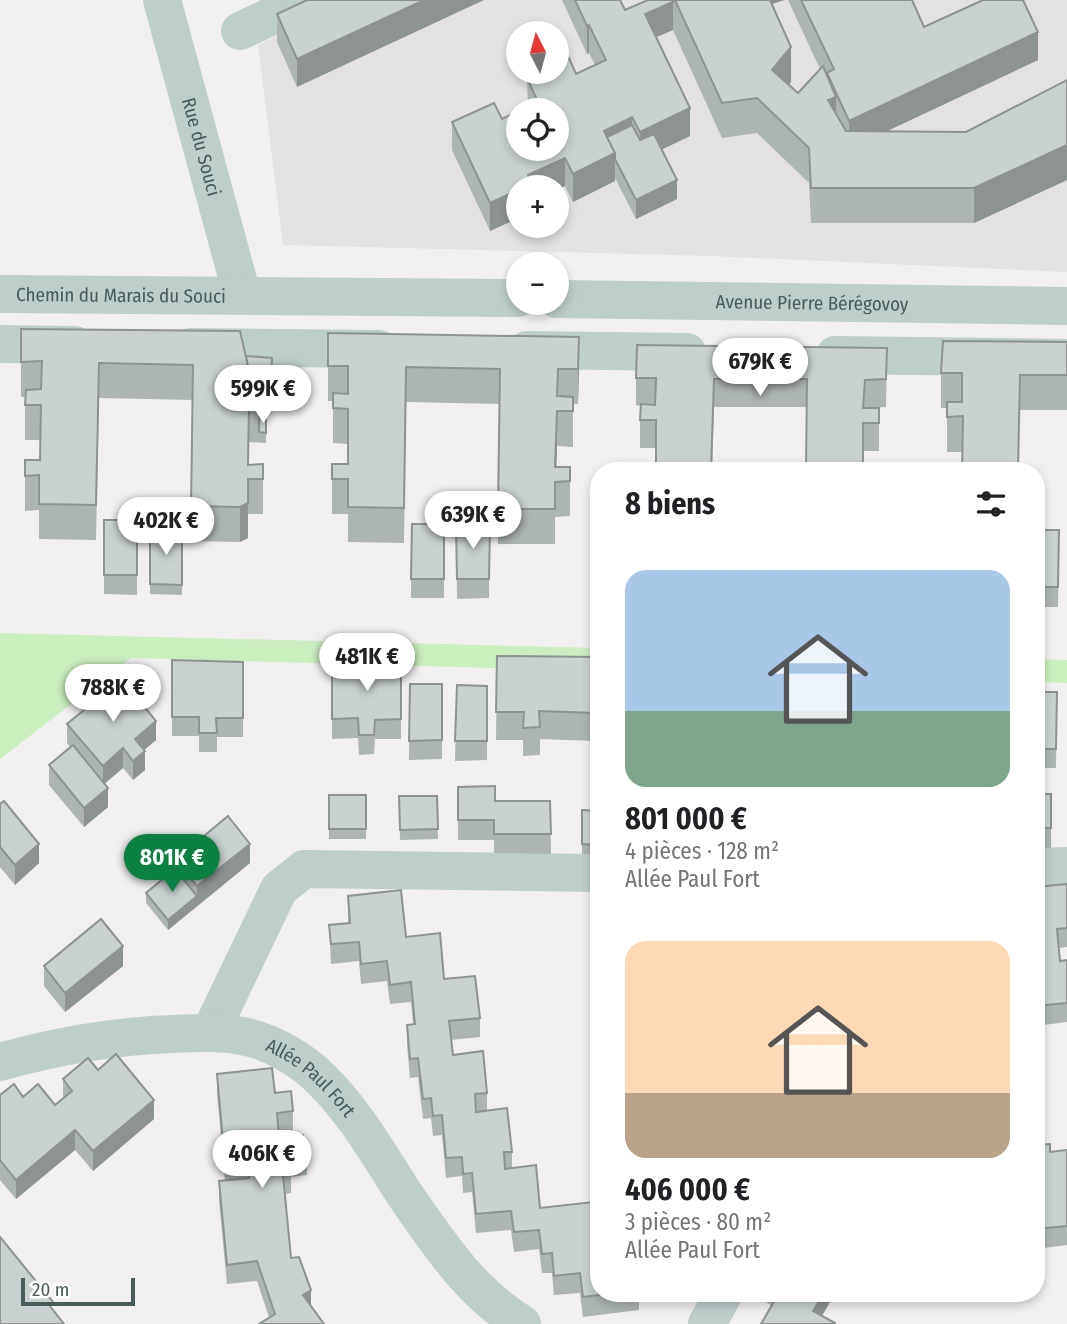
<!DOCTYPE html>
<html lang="fr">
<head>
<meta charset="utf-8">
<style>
	body { margin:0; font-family:"Fira Sans Condensed",sans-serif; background:#f6f6f6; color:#202124; height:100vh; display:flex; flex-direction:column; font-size:26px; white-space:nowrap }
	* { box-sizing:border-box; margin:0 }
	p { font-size:23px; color:#757577 }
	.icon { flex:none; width:38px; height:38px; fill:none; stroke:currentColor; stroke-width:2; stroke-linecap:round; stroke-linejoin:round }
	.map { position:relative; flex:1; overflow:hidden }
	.panel { position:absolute; left:590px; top:462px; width:455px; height:840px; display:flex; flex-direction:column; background:#fff; border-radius:28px; box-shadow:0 4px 10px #0003 }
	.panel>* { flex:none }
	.needle { width:46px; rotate:354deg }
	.buttons { position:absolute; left:506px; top:21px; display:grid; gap:14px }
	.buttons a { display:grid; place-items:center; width:63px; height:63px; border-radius:50%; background:#fff; box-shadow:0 4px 10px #0003; font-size:35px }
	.scale { position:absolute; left:21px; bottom:18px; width:114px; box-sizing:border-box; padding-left:7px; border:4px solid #485c59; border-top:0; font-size:19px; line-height:24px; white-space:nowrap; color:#485c59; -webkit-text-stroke:5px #fff; paint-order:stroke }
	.price { position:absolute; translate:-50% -60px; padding:0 16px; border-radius:24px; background:#fff; color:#222; font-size:23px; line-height:46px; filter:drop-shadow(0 2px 4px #0008) }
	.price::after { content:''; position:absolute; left:50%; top:42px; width:21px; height:16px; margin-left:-10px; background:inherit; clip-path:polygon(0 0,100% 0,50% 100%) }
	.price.active { background:#0b8043; color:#fff }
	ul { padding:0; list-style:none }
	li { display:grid; align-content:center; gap:14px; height:371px; padding:0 35px }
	li span { display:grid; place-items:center; height:217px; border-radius:21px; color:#555 }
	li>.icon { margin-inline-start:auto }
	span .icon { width:126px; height:126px; fill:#fffc; stroke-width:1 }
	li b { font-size:30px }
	h2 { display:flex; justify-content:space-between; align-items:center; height:84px; padding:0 35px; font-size:30px }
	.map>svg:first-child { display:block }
	.education { fill:#e3e1e2; fill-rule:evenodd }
	.green { fill:#cbeebf }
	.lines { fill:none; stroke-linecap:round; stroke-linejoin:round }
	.minor { stroke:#bececb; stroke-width:38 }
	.wall { fill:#adb4b4 }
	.shaded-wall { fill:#8d9292 }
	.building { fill:#c9d1d1; stroke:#8d9292; stroke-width:2 }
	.labels { text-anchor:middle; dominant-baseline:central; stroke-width:6; stroke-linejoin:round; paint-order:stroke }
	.street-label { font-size:19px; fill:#485c59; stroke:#fff }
</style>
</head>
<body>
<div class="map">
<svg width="1067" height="1324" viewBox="0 0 1067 1324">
	<rect width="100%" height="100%" fill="#f2eff1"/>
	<!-- education -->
	<path class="education" d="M353 0H1067V272L711 256 283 245 258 45ZM518 33H556V72H518ZM518 110H556V149H518ZM518 187H556V226H518Z"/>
	<!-- green -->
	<g class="green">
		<polygon points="0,633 598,648 598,671 131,658 0,759"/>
		<polygon points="1036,659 1067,660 1067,683 1036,682"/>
	</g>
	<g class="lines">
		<!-- minor -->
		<g class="minor">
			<path id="s1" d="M162 0 242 295"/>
			<polyline points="240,31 306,0"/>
			<path id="s2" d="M0 294 518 298"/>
			<path id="s3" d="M556 299 1067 306"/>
			<polyline points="0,344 75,345"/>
			<polyline points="191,347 379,349"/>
			<polyline points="527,350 687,352"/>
			<polyline points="835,355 1067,358"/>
			<polyline points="1036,867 1067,866"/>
			<polyline points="210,1033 279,889 304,869 598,873"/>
			<path id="s4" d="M0 1062C57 1046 114 1036 173 1034 196 1033 219 1032 242 1036 270 1041 301 1059 321 1079 355 1112 379 1155 405 1195 439 1244 470 1292 522 1324"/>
			<polyline points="707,1324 724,1293"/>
		</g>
	</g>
	<!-- wall -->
	<g class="wall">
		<polygon points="307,0 297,87 277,42 277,14"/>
		<polygon points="562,0 620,0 625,10 648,0 784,0 772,4 791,82 789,85 798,93 820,69 788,0 912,0 924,27 1038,60 887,131 966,132 1067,80 1067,180 974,223 811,223 809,183 757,133 722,138 673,30 656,37 690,136 662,149 677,199 636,219 615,178 615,181 573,202 565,186 518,187 518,218 490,231 452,150 452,122 502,119 528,107 527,78 576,74 595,65 589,53 587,54"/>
		<polygon points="21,329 246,356 272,358 271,400 258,401 259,407 259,417 266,417 266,443 249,442 249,465 263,464 263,514 248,514 248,538 240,542 191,541 193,400 99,398 96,540 39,539 39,510 25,511 25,460 40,460 40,440 25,440 25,397 21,397"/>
		<polygon points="328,333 579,337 578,404 573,404 573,447 557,446 556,467 570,467 570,516 555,517 555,544 498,544 500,404 406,402 404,543 348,542 348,514 332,514 332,464 348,464 348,444 333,443 333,401 328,401"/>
		<polygon points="1067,342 1067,410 1020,410 962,452 947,452 947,408 941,408 941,373"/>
		<polygon points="887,348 886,407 865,408 879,408 879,451 863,451 807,407 714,407 712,471 656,471 656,448 640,448 640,406 636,405 636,378"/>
		<polygon points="104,520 137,520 137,595 104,594"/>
		<polygon points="444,524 444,598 411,598 411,579"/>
		<polygon points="456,524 490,524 489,598 457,599"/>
		<polygon points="150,530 182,531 182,595 150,594"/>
		<polygon points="1036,530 1059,530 1058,607 1036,607"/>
		<polygon points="497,656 598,657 598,757 595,757 595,741 540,739 540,755 523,756 523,740 496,740"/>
		<polygon points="172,660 243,662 243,737 217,737 217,752 199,752 199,736 172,736"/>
		<polygon points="332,663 401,664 401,739 375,739 374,754 359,755 358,738 332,739"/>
		<polygon points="410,684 442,684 442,759 409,760"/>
		<polygon points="457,685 487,686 487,760 455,761"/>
		<polygon points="1036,692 1057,692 1056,768 1036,768"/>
		<polygon points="67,724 156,740 144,750 145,770 133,780 123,768 105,783 108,807 84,827 49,785 49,765 70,747 67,743"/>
		<polygon points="458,787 495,801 550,801 551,854 494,853 494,840 458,840"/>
		<rect x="1036" y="794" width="15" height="54"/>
		<rect x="329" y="795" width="37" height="44"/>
		<polygon points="399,796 437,796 438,839 400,840"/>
		<polygon points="0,804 39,863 15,885 0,867"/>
		<polygon points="582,810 598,811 598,855 582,854"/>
		<polygon points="175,860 250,863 168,930 146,903 146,893 175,869"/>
		<polygon points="1067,884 1067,947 1059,948 1060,961 1067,960 1067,1022 1036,1026 1036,887"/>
		<polygon points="348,896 406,937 480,1018 480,1037 451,1040 453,1055 487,1093 487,1111 512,1152 512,1168 598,1293 639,1293 639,1310 583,1317 580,1293 554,1295 552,1273 542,1273 539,1249 514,1252 511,1230 476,1233 472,1192 463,1193 462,1176 446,1178 442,1135 433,1136 431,1118 423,1119 418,1077 410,1078 407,1045 407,1025 413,1024 411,1002 390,1004 387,981 361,984 359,961 331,964 329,925 348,923"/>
		<polygon points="44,966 123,966 65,1012 44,986"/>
		<polygon points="98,1070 154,1119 93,1171 75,1150 16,1199 0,1180 0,1095 23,1097 55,1105 63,1098 63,1079"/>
		<polygon points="217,1074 275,1093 293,1111 293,1131 278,1132 279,1137 307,1156 307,1175 291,1177 291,1193 285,1194 291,1258 311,1290 269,1317 257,1281 227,1284 219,1201 219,1181 225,1181 217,1093"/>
		<polygon points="1036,1145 1050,1152 1067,1150 1067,1245 1036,1249"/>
		<polygon points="751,1293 835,1293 822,1316 835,1324 772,1306"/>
	</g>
	<!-- shaded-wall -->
	<g class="shaded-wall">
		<polygon points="424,0 484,0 297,87 297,59"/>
		<polygon points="758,0 784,0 758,9"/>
		<polygon points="673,2 673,30 645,42 645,14"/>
		<polygon points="589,25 589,53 587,54 587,26"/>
		<polygon points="1038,32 1038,60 849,149 849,121"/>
		<polygon points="791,47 791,82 772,105 772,70"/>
		<polygon points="836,97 836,132 828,100"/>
		<polygon points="690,108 690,136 640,160 640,132"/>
		<polygon points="632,117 632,145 615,153 615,181 573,202 573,174 604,131"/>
		<polygon points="1067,145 1067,180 974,223 974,188"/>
		<polygon points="565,158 565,186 556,190 556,187 524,187 528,175"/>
		<polygon points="677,180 677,199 636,219 636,200"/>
		<polygon points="518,190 518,218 490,231 490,203"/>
		<polygon points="579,337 579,372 578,404 578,369"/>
		<polygon points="557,411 557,446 556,482 555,467"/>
		<polygon points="248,503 248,538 240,542 240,507"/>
		<polygon points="156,721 156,740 135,758 135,739"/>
		<polygon points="123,748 123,768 103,785 103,766"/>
		<polygon points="145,751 145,770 133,780 133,761"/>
		<polygon points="108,788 108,807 84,827 84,808"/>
		<polygon points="39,844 39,863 15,885 15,865"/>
		<polygon points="250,844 250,863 168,930 168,920 197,896 197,886"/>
		<polygon points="123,946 123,966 65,1012 65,993"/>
		<polygon points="154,1100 154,1119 93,1171 93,1151"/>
		<polygon points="75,1130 75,1150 16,1199 16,1180"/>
		<polygon points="311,1290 311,1309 303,1295"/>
		<polygon points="824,1293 835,1293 817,1324 813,1311"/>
	</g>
	<!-- building -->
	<g class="building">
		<polygon points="307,0 424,0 297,59 277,14"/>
		<polygon points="575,0 620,0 625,10 648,0 673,0 673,2 645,14 690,108 640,132 632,117 604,131 615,153 573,174 565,158 528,175 532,183 524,187 518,187 518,190 490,203 452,122 494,103 502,119 518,111 518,149 556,149 556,110 520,110 538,102 527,78 540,72 556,72 556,64 569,58 576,74 606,60 589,25 587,26"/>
		<polygon points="675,0 770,0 791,47 772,70 798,93 823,66 836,97 828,100 846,131 966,132 1067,80 1067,145 974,188 811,188 809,148 757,98 722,103"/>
		<polygon points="801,0 912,0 924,27 983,0 1023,0 1038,32 849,121 827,73 834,69"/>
		<polygon points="632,125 640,140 654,134 677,180 636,200 615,159 615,153 607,137"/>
		<polygon points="21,329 240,331 248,366 249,393 256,392 259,407 249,407 248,465 263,464 263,479 248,479 248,503 240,507 191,506 193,365 99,363 96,505 39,504 39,475 25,476 25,460 40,460 41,405 25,405 26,390 41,389 42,361 21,362"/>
		<polygon points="328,333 579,337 578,369 558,369 557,396 573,397 573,411 557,411 555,467 570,467 570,481 555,482 555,509 498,509 500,369 406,367 404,508 348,507 348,479 332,479 332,464 348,464 348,409 333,408 333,393 348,394 348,366 328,366"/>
		<polygon points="943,341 1067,342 1067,375 1020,375 1018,471 962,471 963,416 947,417 947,402 962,402 962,373 941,373"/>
		<polygon points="637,345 887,348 886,379 865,380 863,408 879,408 879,423 863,423 863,471 806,471 807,379 714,379 711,471 656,471 656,420 640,420 641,404 655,405 656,378 636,378"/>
		<polygon points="246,356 272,358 271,390 249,391 248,366"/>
		<polygon points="259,417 266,417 266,433 259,432"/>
		<rect x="104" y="520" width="33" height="55"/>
		<polygon points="412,524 444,524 444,579 411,579"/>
		<polygon points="456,524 490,524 489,579 457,579"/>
		<polygon points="150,530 182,531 182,585 150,584"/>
		<polygon points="1036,530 1059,530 1058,587 1036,587"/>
		<polygon points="497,656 598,657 598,729 595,729 595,713 539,711 540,727 523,728 524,712 496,712"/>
		<polygon points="172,660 243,662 243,718 216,718 217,733 199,733 199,717 172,717"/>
		<polygon points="332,663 401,664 401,719 375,720 374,735 359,735 358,718 332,719"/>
		<polygon points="122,679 156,721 135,739 145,751 133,761 123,748 103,766 67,724"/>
		<polygon points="410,684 442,684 442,740 409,741"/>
		<polygon points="457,685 487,686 487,741 455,741"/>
		<polygon points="1036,692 1057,692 1056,749 1036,749"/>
		<polygon points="73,745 108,788 84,808 49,765"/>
		<polygon points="495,786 495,801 550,801 551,834 494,834 494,820 458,820 458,787"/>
		<rect x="1036" y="794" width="15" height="34"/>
		<rect x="329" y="795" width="37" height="34"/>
		<polygon points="399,796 437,796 438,829 400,830"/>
		<polygon points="4,801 39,844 15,865 0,847 0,804"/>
		<polygon points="582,810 598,811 598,845 582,844"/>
		<polygon points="228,816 250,844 197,886 175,860"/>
		<polygon points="175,869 197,896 168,920 146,893"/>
		<polygon points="1067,884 1067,928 1057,929 1060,961 1067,960 1067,1003 1036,1006 1036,887"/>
		<polygon points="401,890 406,937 440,933 444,979 475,976 480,1018 449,1021 453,1055 483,1051 487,1093 475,1094 476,1112 507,1108 512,1152 504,1152 505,1169 536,1165 540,1208 593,1202 597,1248 598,1248 598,1293 616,1293 583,1297 580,1273 554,1276 552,1253 542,1254 539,1230 514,1232 511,1211 476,1214 472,1173 463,1174 462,1157 446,1158 442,1115 433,1116 431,1098 423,1099 418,1058 410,1059 407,1025 415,1024 411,982 390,985 387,961 361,964 359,942 331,944 329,925 350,923 348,896"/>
		<polygon points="101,919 123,946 65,993 44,966"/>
		<polygon points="116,1054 154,1100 93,1151 75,1130 16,1180 0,1160 0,1095 14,1084 23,1097 38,1084 55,1105 72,1091 63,1079 88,1058 98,1070"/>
		<polygon points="272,1068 275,1093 291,1091 293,1111 277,1113 279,1137 303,1135 307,1156 290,1157 291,1174 283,1175 291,1258 299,1257 311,1290 303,1295 324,1324 259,1324 275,1314 257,1261 227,1265 219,1181 249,1178 247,1162 225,1164 217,1074"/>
		<polygon points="1050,1144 1050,1152 1067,1150 1067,1226 1036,1229 1036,1145"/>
		<polygon points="0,1237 53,1302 50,1306 64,1324 0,1324"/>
		<polygon points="779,1293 824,1293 813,1311 835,1323 834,1324 761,1324"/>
	</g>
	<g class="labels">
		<!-- street labels -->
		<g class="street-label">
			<text stroke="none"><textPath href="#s1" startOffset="152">Rue du Souci</textPath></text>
			<text stroke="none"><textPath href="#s2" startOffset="121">Chemin du Marais du Souci</textPath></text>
			<text stroke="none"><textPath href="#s3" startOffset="256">Avenue Pierre Bérégovoy</textPath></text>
			<text stroke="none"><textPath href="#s4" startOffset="327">Allée Paul Fort</textPath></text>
		</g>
	</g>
</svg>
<div class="buttons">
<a><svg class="needle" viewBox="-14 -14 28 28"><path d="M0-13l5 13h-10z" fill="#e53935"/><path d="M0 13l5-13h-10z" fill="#757577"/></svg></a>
<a><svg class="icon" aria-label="locate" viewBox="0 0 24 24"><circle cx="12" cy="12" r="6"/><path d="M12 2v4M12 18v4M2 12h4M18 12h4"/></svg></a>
<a>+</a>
<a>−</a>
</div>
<div class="scale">20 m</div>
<b class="price" style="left:760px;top:398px">679K €</b>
<b class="price" style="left:263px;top:425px">599K €</b>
<b class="price" style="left:473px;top:551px">639K €</b>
<b class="price" style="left:166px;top:557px">402K €</b>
<b class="price" style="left:367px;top:693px">481K €</b>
<b class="price" style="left:113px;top:724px">788K €</b>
<b class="price active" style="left:172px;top:894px">801K €</b>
<b class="price" style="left:262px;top:1190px">406K €</b>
<section class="panel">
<h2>8 biens<svg class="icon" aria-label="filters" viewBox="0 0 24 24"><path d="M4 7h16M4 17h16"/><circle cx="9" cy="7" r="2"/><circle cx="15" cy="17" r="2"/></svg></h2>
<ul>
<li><span style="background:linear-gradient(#a9c7e8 65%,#7fa58c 0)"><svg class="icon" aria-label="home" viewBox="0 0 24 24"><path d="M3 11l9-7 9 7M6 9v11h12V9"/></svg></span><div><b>801 000 €</b><p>4 pièces · 128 m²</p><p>Allée Paul Fort</p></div></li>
<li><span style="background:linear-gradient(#ffd9b3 70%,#b9a48a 0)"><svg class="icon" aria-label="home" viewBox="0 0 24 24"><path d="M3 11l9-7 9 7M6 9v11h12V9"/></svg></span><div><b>406 000 €</b><p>3 pièces · 80 m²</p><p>Allée Paul Fort</p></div></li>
</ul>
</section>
</div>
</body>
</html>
